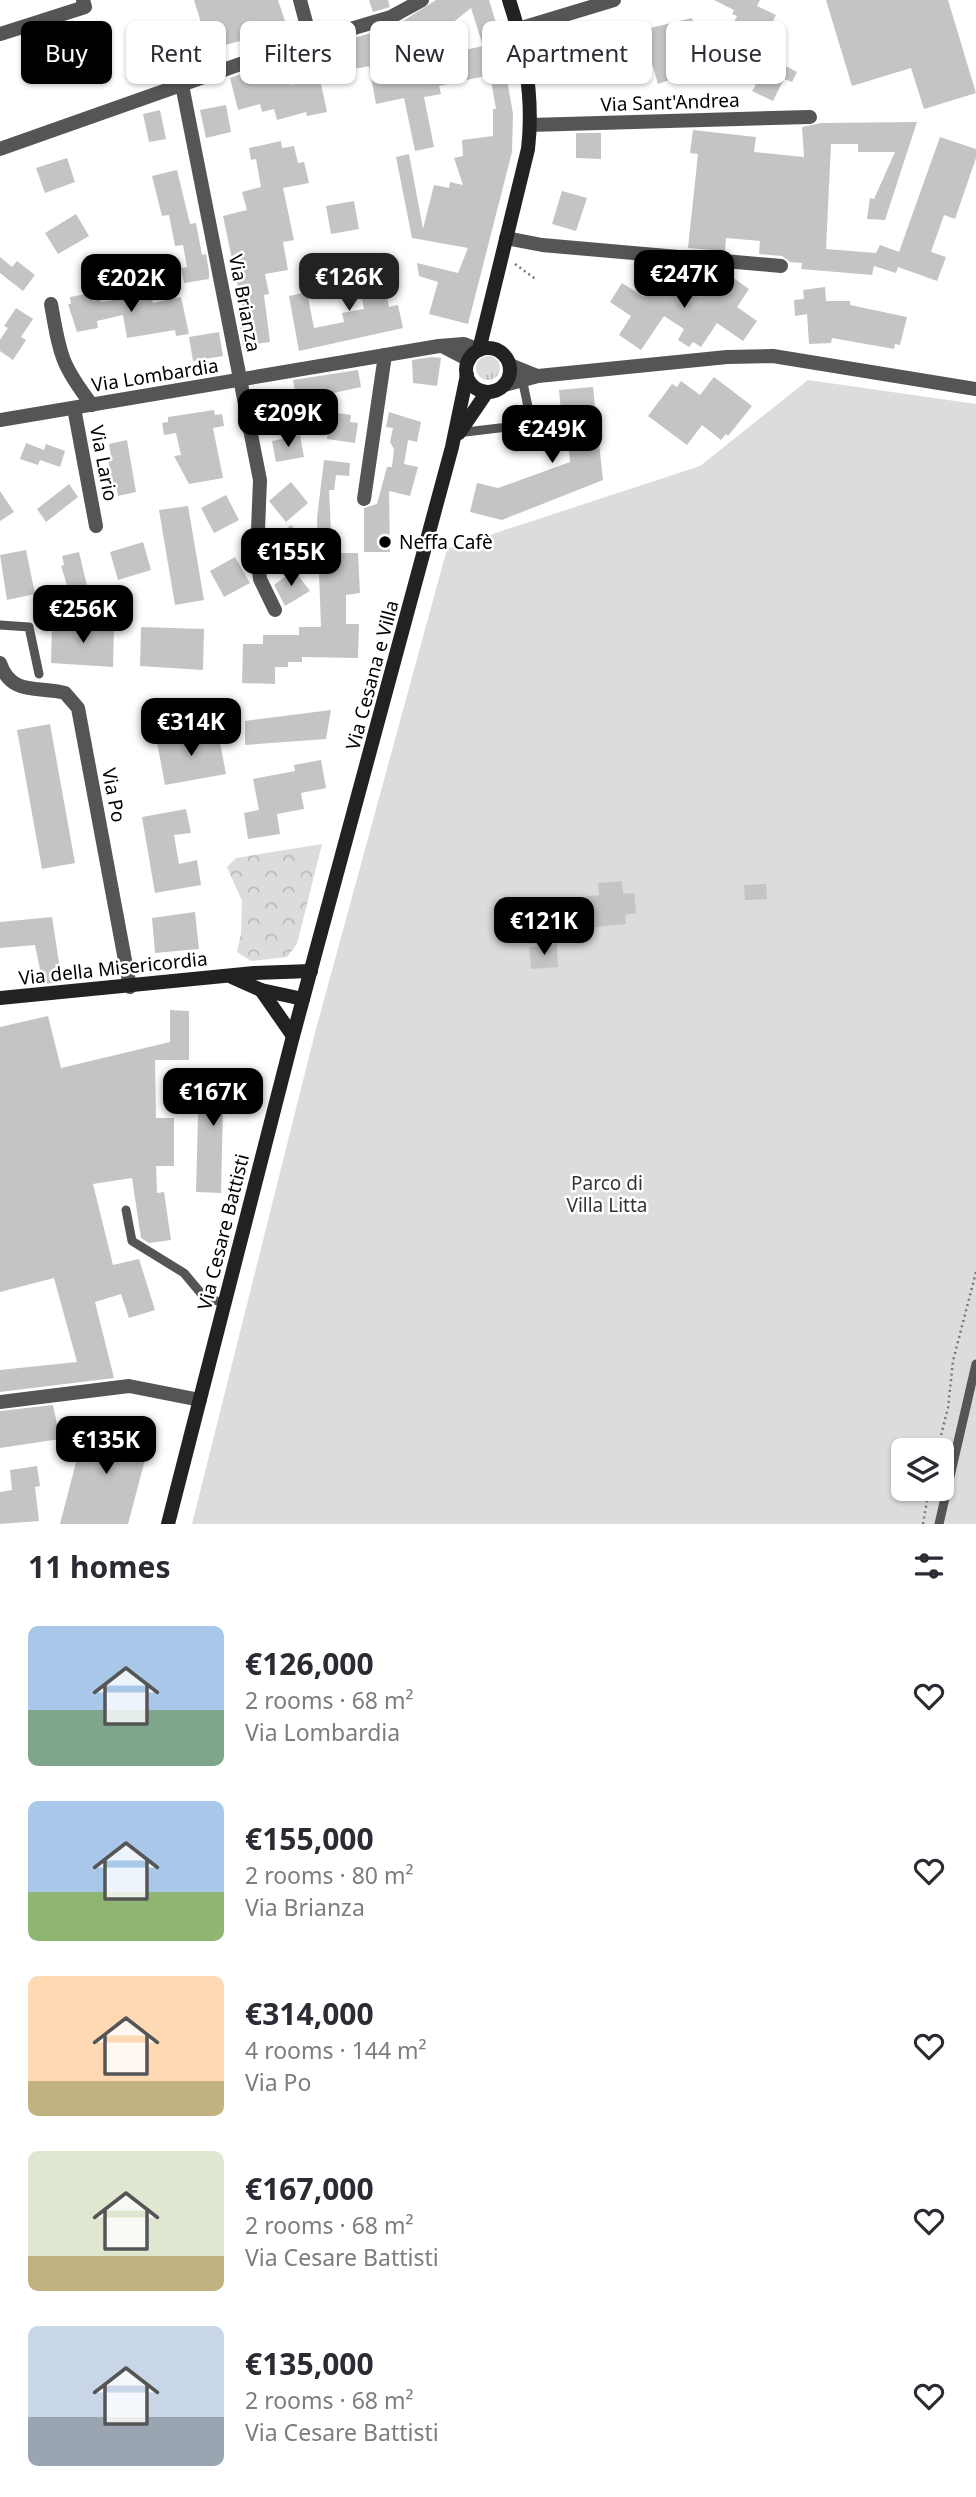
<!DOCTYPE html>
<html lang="en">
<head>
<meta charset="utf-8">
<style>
	body { margin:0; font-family:"Noto Sans",sans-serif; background:#f7f7f7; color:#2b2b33; height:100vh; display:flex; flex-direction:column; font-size:26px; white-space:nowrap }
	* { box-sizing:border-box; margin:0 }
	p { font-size:23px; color:#7c7c81 }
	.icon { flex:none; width:38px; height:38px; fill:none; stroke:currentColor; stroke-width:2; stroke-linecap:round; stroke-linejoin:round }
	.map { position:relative; height:1524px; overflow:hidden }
	.panel { display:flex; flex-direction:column; background:#fff; flex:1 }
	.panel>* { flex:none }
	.hud { position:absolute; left:21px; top:21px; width:934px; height:63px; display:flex; gap:14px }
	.buttons { position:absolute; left:891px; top:1438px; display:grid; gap:14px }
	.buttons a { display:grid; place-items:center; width:63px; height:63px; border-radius:10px; background:#fff; box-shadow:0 2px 5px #0004; font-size:35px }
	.price { position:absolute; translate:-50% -60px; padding:0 16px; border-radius:14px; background:#000; color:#fff; font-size:23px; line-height:46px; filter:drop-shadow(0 2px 4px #0008) }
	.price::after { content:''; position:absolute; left:50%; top:42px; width:21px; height:16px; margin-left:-10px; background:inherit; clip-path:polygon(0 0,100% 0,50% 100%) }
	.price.on { background:#222; color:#fff }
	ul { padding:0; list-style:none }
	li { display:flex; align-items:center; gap:21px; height:175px; padding:0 28px }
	li span { display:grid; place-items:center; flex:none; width:196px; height:140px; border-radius:10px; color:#555 }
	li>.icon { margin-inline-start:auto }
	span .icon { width:84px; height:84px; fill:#fffc; stroke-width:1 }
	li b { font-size:30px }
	h2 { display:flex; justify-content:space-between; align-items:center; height:84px; padding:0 28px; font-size:30px }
	.chip { padding:0 24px; border-radius:10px; background:#fff; box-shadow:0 2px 5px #0004; font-size:24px; line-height:63px }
	.chip.on { background:#000; color:#fff }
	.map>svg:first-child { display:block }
	.grass { fill:url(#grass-tufts) }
	.forest { fill:url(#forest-crowns) }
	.green { fill:#dcdcdc; fill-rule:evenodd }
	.building { fill:#c4c4c4; fill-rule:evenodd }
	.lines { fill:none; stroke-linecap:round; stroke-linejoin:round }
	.path { stroke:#777; stroke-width:2.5; stroke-dasharray:2 3.5; stroke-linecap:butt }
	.lane { stroke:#555; stroke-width:9 }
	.street { stroke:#555; stroke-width:14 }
	.secondary { stroke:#222; stroke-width:14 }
	.poi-dot { fill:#000; stroke:#fff; stroke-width:2.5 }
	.labels { text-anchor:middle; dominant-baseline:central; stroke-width:5; stroke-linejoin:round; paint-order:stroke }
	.street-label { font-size:19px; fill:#000; stroke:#fff }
	.poi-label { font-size:19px; fill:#000; stroke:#fff; text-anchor:start }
	.park-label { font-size:19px; fill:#333; stroke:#fff }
</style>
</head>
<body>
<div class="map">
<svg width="976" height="1524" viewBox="0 0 976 1524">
	<defs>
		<pattern id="grass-tufts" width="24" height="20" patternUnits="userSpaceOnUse" patternTransform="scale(1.75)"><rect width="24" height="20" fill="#dcdcdc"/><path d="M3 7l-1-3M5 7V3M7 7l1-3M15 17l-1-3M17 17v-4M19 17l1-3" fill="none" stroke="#bbb"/></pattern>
		<pattern id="forest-crowns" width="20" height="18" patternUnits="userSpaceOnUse" patternTransform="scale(1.75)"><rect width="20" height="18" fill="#dcdcdc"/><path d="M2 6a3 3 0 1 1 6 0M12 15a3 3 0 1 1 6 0" fill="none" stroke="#bbb"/></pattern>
	</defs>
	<rect width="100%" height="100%" fill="#fff"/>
	<!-- grass -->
	<circle class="grass" cx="488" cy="368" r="12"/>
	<!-- forest -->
	<polygon class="forest" points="322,844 297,944 287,957 251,961 237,952 241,934 242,901 227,867 236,858"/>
	<!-- green -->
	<path class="green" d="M808 380 976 404V1524H192L316 1029 447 549 700 466ZM903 1451H942V1489H903Z"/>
	<!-- building -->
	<g class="building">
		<polygon points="194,0 278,0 288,30 245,44 244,40 202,51 196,31 203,29"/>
		<polygon points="369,0 388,0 390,7 373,12"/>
		<path d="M436 0H489L499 33 513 114 512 152 468 324 429 314 438 282 419 276 417 263 458 273 468 248 412 238 396 157 409 154 423 229 434 185 449 188 450 182 463 185 454 158 463 156 462 140 493 136V109H496L490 75 439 86 441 94 424 97 434 147 415 151 404 98 376 104 369 66 354 69 353 64 328 70 323 47 395 26ZM471 8 483 46 401 64Z"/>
		<polygon points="714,0 760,0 757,6 776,15 764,39 784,49 778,62 797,72 792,82 784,79 773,101 752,91 756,85 749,82 755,70 745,65 748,60 741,57 749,40 734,32 737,26 733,24 737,16 732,14 734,10"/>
		<polygon points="826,0 948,0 976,93 924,109 911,68 852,86"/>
		<polygon points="692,18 706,67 658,84 642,30"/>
		<polygon points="610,28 623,75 588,84 587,78 570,82 562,53 578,48 575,38"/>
		<polygon points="285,64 291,85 320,79 327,112 307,116 306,112 277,120 274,109 262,112 260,104 238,110 230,78 263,66 263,70"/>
		<polygon points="226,105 231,132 206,138 200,110"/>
		<polygon points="160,110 166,139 149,142 143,114"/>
		<polygon points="917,122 885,220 867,219 870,198 874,199 895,152 858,152 858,144 831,144 826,249 876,253 880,245 899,252 940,137 976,149 976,158 955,219 944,215 931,252 946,257 937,281 898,267 896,273 874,266 872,275 801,269 802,263 790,262 782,256 759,254 760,241 726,238 725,251 688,248 698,154 690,153 693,130 756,137 754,152 804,157 802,127 821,123"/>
		<polygon points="576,133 601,133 601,159 576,158"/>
		<polygon points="281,141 282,148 294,146 298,163 304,162 309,183 283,188 294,240 283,242 288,270 265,274 269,294 264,295 270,342 243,346 239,318 244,317 223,216 247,210 242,192 261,187 256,159 251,160 249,148"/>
		<polygon points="67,158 75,182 45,193 36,168"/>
		<polygon points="177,170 190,224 196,223 202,255 206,254 209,272 209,279 184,283 181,268 187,267 183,245 175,246 169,215 162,216 152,176"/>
		<polygon points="562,191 587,198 576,231 552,224"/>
		<polygon points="354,201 359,229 331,234 326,206"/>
		<polygon points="76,214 89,236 58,254 45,233"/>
		<polygon points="0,257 12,267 17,261 35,275 23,291 0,273"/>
		<polygon points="379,257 389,307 398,305 403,328 299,351 289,296 307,292 314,328 344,322 342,313 364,309 356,269 367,267 366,259"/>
		<polygon points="662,271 701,297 711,282 719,288 728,274 749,289 737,307 757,321 743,341 717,323 701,347 693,342 689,347 678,340 684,329 664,316 641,350 619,335 631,316 610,302 622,283 644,297"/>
		<polygon points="825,287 826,301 850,301 850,305 907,317 900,345 895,344 894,349 832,338 831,343 809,344 807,314 795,316 794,300 804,299 803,290"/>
		<polygon points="92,293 93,301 100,299 101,302 151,294 153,303 181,297 189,334 176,336 175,330 127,338 123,315 97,321 98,328 77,332 68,304 71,304 70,297"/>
		<polygon points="16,308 33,319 21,337 26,340 13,360 0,351 0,340 8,328 4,326"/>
		<polygon points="219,332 223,356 193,361 189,337"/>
		<polygon points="432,357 441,358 437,386 413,383 412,360"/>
		<polygon points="358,370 361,387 297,401 293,380"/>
		<polygon points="714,377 752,406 728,436 726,434 721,440 702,425 687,445 648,416 672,384 677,387 681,381 700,395"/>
		<polygon points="593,387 603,480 502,520 470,512 477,483 498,488 570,462 566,411 561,411 559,390"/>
		<polygon points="214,410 215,415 222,414 224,426 213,428 223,478 189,484 174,456 181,455 176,433 164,435 162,423 168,422 168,417"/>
		<polygon points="331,412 351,415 350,422 358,423 355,443 327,439"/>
		<polygon points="389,412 421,422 417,442 408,440 404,464 418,467 410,496 389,491 390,552 364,552 364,508 377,504 387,467 392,467 394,449 390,442 393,428 386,427"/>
		<polygon points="300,435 304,457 276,462 272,441"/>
		<polygon points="127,440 136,492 118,496 116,483 112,484 108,458 111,457 109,444"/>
		<polygon points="26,443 44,450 46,444 65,451 60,467 40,460 38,465 20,459"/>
		<polygon points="324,460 350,463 349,476 336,475 334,490 329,490 332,553 358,553 360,593 346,595 346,624 359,624 358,658 302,657 302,662 288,662 288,667 275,667 275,684 242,683 243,644 263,644 263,635 299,635 299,627 321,627 317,518"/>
		<polygon points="291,482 308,503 286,522 269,501"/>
		<polygon points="69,484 78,497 46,522 37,509"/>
		<polygon points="0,491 14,512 0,521"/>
		<polygon points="226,495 239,520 214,533 201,508"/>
		<polygon points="188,506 204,600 175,605 159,510"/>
		<polygon points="291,525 310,547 286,566 268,544"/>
		<polygon points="143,542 151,570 118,580 110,552"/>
		<polygon points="26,550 35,594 7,600 0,555"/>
		<polygon points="79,552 89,594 71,598 61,566 64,565 62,556"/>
		<polygon points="235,557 250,583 224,597 210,571"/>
		<polygon points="294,570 310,591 285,606 274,585"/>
		<polygon points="52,624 114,627 113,667 51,663"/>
		<polygon points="141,627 204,629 203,670 140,666"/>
		<polygon points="331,710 326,739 245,745 245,721"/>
		<polygon points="50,724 75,863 42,869 17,730"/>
		<polygon points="218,732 226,774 165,785 157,742"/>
		<polygon points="321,760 326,788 301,793 304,809 277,814 280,834 248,839 244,813 259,810 253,779 295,771 294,765"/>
		<polygon points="186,809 191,833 174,835 179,864 197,860 201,885 155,893 142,817"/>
		<polygon points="622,881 623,894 634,893 636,913 625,915 626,924 584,928 583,916 573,917 571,898 599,895 598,883"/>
		<polygon points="766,884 767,899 745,900 744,885"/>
		<polygon points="195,912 199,949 155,953 152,918"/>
		<polygon points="52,917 62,982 43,984 35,945 0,948 0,922"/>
		<polygon points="557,944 558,967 531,969 529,947"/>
		<polygon points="170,1010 189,1011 189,1060 155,1060 156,1118 174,1118 174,1166 156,1166 157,1193 164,1192 171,1240 149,1243 141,1238 132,1178 93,1184 113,1265 139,1259 155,1310 129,1318 121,1294 95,1302 114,1378 0,1392 0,1370 77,1362 54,1278 0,1292 0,1027 48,1016 61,1068 170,1042"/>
		<polygon points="220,1074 240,1074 240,1105 223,1105 221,1193 196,1192 199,1076 220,1077"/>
		<polygon points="53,1405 60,1439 0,1448 0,1411"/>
		<polygon points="87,1420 151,1437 128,1524 60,1524"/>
		<polygon points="37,1466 40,1486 35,1487 39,1521 0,1524 0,1492 12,1490 10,1470"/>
	</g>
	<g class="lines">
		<!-- path -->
		<g class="path">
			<polyline points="515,264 537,280"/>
			<polyline points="937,1451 948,1408 953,1361 976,1272"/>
			<polyline points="923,1524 929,1489"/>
		</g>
		<!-- lane -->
		<g class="lane">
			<polyline points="457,433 516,426 528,407 522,378"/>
			<polyline points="0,625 29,627 39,674"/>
			<polyline points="126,1210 132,1241 184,1273 205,1298 225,1303"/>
			<polyline points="939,1524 976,1364"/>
		</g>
		<!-- street -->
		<g class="street">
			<polyline points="300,0 311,41"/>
			<polyline points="518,29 614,0"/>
			<polyline points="0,34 85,7 83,0"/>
			<polyline points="182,85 260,480 257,555 260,579 275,610"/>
			<polyline points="530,125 810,117"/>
			<polyline points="0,149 283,49 391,17 422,0"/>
			<polyline points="506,238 542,245 781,266"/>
			<path d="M51 304C60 354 60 363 92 405"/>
			<polyline points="444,347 469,360"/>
			<polyline points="510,365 537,376"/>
			<polyline points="504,385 538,376 727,357 773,356 976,389"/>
			<polyline points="74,408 96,526"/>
			<polyline points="0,420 439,346 464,344 479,350"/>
			<polyline points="364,499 385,355"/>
			<path d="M0 663C11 696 38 686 65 693L78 708 130 987"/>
			<polyline points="0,1402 129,1386 200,1400"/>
		</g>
		<!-- secondary -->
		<g class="secondary">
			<circle cx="488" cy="370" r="22"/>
			<path d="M479 350 528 149C534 98 525 48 509 0"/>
			<polyline points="459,433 487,392"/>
			<polyline points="232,977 261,990 303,999"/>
			<polyline points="261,990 293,1036"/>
			<polyline points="0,998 254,973 311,971"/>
			<polyline points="168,1524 293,1036 452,447 467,375"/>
		</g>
	</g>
	<!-- markers -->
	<circle class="poi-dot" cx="385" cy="542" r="7"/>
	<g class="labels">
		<!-- street labels -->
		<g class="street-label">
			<text transform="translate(670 102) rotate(-2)">Via Sant'Andrea</text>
			<text transform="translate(245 303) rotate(79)">Via Brianza</text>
			<text transform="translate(155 375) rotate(-9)">Via Lombardia</text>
			<text transform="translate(104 463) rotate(79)">Via Lario</text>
			<text transform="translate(372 675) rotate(-75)">Via Cesana e Villa</text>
			<text transform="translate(114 795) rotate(79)">Via Po</text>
			<text transform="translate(113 968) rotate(-6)">Via della Misericordia</text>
			<text transform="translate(223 1232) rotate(-76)">Via Cesare Battisti</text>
		</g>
		<!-- poi labels -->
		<g class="poi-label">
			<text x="399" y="542">Neffa Cafè</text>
		</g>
		<!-- park labels -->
		<g class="park-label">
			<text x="607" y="1183">Parco di<tspan x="607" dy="22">Villa Litta</tspan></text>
		</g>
	</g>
</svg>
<div class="buttons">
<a><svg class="icon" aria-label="layers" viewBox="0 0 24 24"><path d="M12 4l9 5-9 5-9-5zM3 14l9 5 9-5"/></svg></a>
</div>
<b class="price" style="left:684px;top:310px">€247K</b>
<b class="price on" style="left:349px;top:313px">€126K</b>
<b class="price" style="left:131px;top:314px">€202K</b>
<b class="price" style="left:288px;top:449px">€209K</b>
<b class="price" style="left:552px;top:465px">€249K</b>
<b class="price" style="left:291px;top:588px">€155K</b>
<b class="price" style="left:83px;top:645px">€256K</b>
<b class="price" style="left:191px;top:758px">€314K</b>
<b class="price" style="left:544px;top:957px">€121K</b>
<b class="price" style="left:213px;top:1128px">€167K</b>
<b class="price" style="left:106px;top:1476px">€135K</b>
<div class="hud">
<a class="chip on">Buy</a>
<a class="chip">Rent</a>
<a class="chip">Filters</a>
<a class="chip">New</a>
<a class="chip">Apartment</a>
<a class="chip">House</a>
</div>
</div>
<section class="panel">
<h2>11 homes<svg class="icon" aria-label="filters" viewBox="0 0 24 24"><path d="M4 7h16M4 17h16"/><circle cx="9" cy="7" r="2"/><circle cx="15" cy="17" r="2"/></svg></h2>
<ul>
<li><span style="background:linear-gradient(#a9c7e8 60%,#7fa58c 0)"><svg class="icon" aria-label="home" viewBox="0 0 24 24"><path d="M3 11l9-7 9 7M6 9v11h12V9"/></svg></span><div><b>€126,000</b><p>2 rooms · 68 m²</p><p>Via Lombardia</p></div><svg class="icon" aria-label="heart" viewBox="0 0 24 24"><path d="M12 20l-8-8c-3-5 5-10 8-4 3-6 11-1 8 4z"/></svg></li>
<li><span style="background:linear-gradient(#a9c7e8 65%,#8fb573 0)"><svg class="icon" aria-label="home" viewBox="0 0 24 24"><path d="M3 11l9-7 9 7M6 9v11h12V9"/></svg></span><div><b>€155,000</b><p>2 rooms · 80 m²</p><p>Via Brianza</p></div><svg class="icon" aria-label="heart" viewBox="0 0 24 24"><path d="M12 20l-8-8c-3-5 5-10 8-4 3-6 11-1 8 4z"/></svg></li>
<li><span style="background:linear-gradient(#ffd9b3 75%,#c2b280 0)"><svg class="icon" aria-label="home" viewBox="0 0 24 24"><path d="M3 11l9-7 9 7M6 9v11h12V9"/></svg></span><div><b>€314,000</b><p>4 rooms · 144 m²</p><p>Via Po</p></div><svg class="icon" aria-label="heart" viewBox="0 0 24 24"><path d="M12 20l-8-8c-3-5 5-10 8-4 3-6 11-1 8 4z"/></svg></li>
<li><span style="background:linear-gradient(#dfe7d0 75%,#c2b280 0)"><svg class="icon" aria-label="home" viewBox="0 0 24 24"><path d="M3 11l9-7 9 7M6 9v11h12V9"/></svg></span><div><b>€167,000</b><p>2 rooms · 68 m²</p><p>Via Cesare Battisti</p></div><svg class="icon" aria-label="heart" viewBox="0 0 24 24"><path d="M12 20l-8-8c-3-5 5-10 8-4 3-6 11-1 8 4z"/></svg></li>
<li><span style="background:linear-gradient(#c9d6e8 65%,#9aa5b1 0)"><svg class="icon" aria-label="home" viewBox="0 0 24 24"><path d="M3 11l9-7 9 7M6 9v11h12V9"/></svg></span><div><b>€135,000</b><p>2 rooms · 68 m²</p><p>Via Cesare Battisti</p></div><svg class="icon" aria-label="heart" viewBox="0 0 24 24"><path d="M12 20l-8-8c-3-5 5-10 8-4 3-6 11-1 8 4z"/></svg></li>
</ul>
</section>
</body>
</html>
